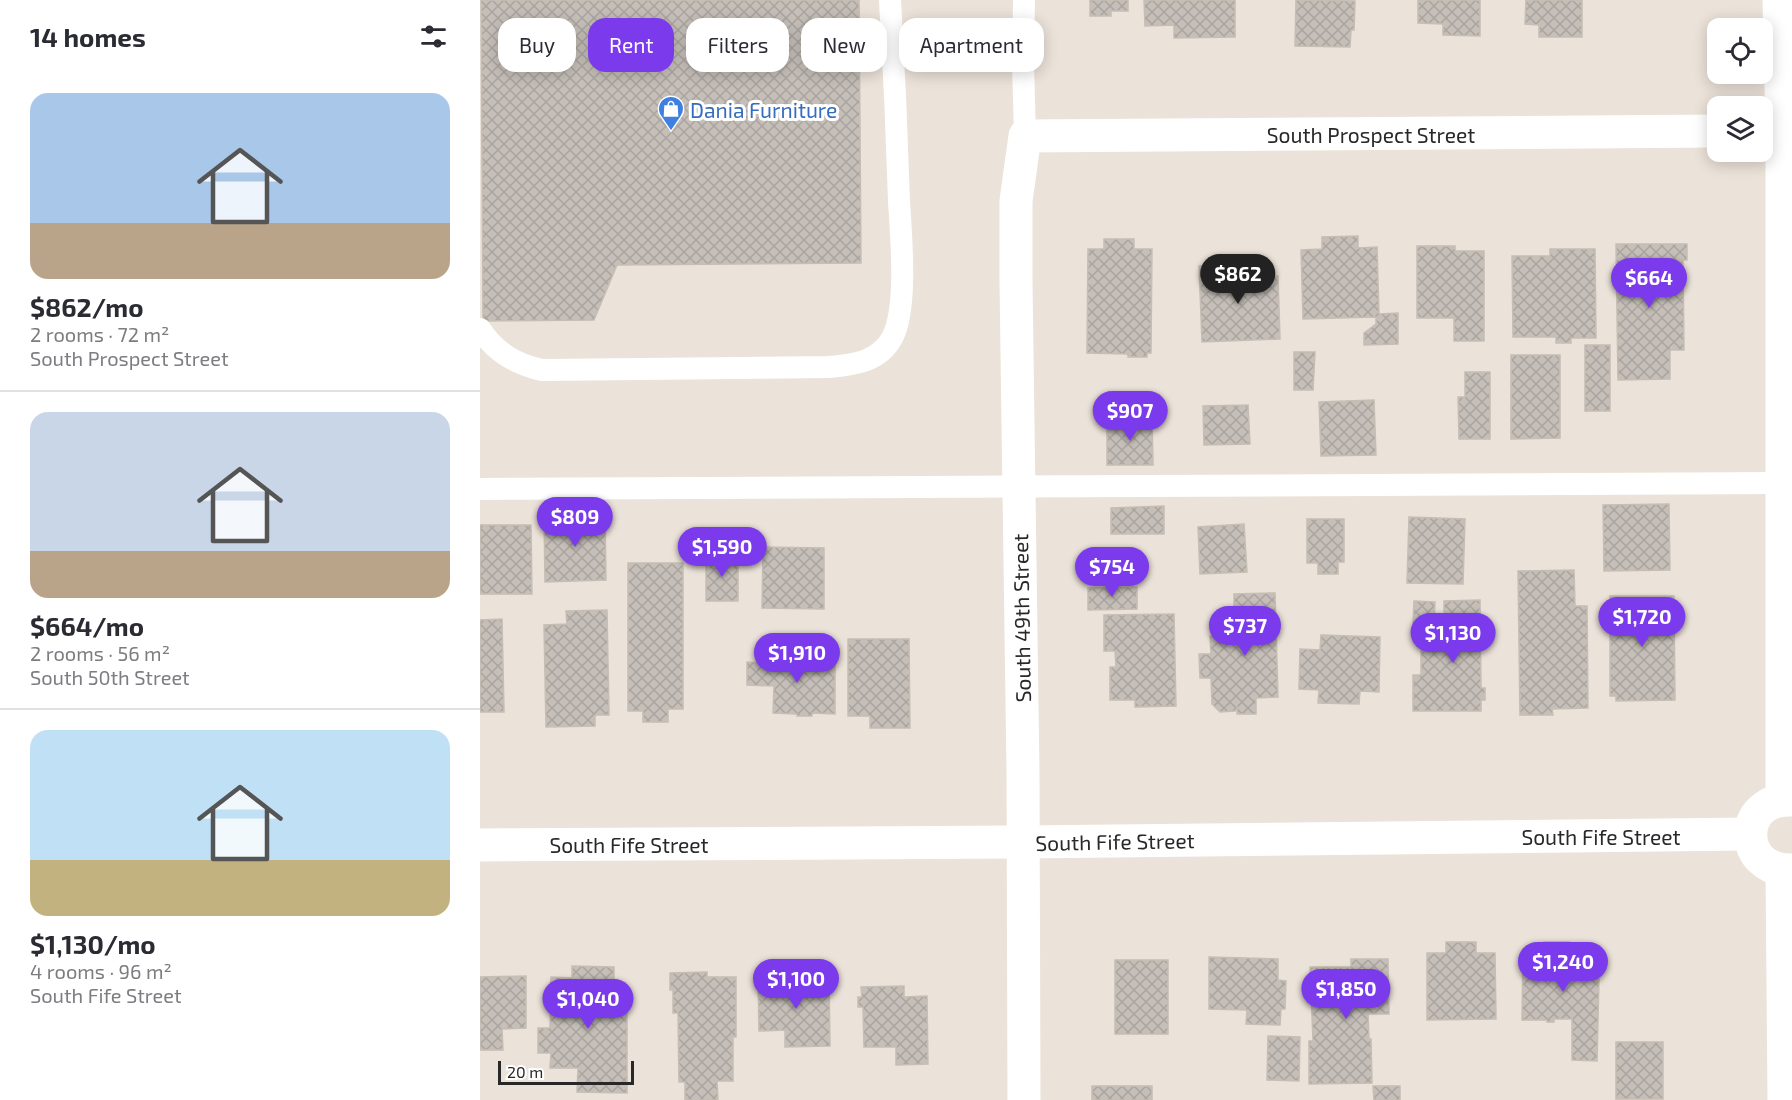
<!DOCTYPE html>
<html lang="en">
<head>
<meta charset="utf-8">
<style>
	body { margin:0; font-family:"Exo 2",sans-serif; background:#f2f2f3; color:#2b2b33; height:100vh; display:flex; flex-direction:column; font-size:22px; white-space:nowrap }
	* { box-sizing:border-box; margin:0 }
	p { font-size:20px; color:#7c7c81 }
	.icon { flex:none; width:33px; height:33px; fill:none; stroke:currentColor; stroke-width:2; stroke-linecap:round; stroke-linejoin:round }
	.map { position:relative; flex:1; overflow:hidden }
	.sheet { display:flex; flex-direction:column; background:#fff; width:480px }
	.sheet>* { flex:none }
	.top-card { position:absolute; left:18px; top:18px; width:570px; height:54px; display:flex; gap:12px }
	.fabs { position:absolute; left:1227px; top:18px; display:grid; gap:12px }
	.fabs a { display:grid; place-items:center; width:66px; height:66px; border-radius:12px; background:#fff; box-shadow:0 3px 15px #0003; font-size:30px }
	.scale { position:absolute; left:18px; bottom:15px; width:136px; box-sizing:border-box; padding-left:6px; border:3px solid #282828; border-top:0; font-size:16px; line-height:21px; white-space:nowrap; color:#282828; -webkit-text-stroke:4px #fff; paint-order:stroke }
	.price { position:absolute; translate:-50% -51px; padding:0 14px; border-radius:21px; background:#7c3aed; color:#fff; font-size:20px; line-height:39px; filter:drop-shadow(0 2px 3px #0008) }
	.price::after { content:''; position:absolute; left:50%; top:36px; width:18px; height:14px; margin-left:-9px; background:inherit; clip-path:polygon(0 0,100% 0,50% 100%) }
	.price.on { background:#222; color:#fff }
	ul { padding:0; list-style:none }
	li { display:grid; align-content:center; gap:12px; height:318px; padding:0 30px }
	li+li { border-top:2px solid #e1e1e2 }
	li span { display:grid; place-items:center; height:186px; border-radius:18px; color:#555 }
	li>.icon { margin-inline-start:auto }
	span .icon { width:108px; height:108px; fill:#fffc; stroke-width:1 }
	li b { font-size:26px }
	h2 { display:flex; justify-content:space-between; align-items:center; height:72px; padding:0 30px; font-size:26px }
	.chip { padding:0 21px; border-radius:18px; background:#fff; box-shadow:0 3px 15px #0003; font-size:21px; line-height:54px }
	.chip.on { background:#7c3aed; color:#fff }
	main { display:flex; flex:1; min-height:0 }
	.map>svg:first-child { display:block }
	.building { fill:url(#building-cross-hatch); stroke:#c6beb3; stroke-width:1.5 }
	.lines { fill:none; stroke-linecap:round; stroke-linejoin:round }
	.service { stroke:#fff; stroke-width:22 }
	.minor { stroke:#fff; stroke-width:33 }
	.labels { text-anchor:middle; dominant-baseline:central; stroke-width:6; stroke-linejoin:round; paint-order:stroke }
	.shop-label { font-size:21px; fill:#366cbe; stroke:#fff; text-anchor:start }
	.street-label { font-size:21px; fill:#282828; stroke:#fff }
</style>
</head>
<body>
<main>
<section class="sheet">
<h2>14 homes<svg class="icon" aria-label="filters" viewBox="0 0 24 24"><path d="M4 7h16M4 17h16"/><circle cx="9" cy="7" r="2"/><circle cx="15" cy="17" r="2"/></svg></h2>
<ul>
<li><span style="background:linear-gradient(#a9c7e8 70%,#b9a48a 0)"><svg class="icon" aria-label="home" viewBox="0 0 24 24"><path d="M3 11l9-7 9 7M6 9v11h12V9"/></svg></span><div><b>$862/mo</b><p>2 rooms · 72 m²</p><p>South Prospect Street</p></div></li>
<li><span style="background:linear-gradient(#c9d6e8 75%,#b9a48a 0)"><svg class="icon" aria-label="home" viewBox="0 0 24 24"><path d="M3 11l9-7 9 7M6 9v11h12V9"/></svg></span><div><b>$664/mo</b><p>2 rooms · 56 m²</p><p>South 50th Street</p></div></li>
<li><span style="background:linear-gradient(#bfe0f5 70%,#c2b280 0)"><svg class="icon" aria-label="home" viewBox="0 0 24 24"><path d="M3 11l9-7 9 7M6 9v11h12V9"/></svg></span><div><b>$1,130/mo</b><p>4 rooms · 96 m²</p><p>South Fife Street</p></div></li>
</ul>
</section>
<div class="map">
<svg width="1312" height="1100" viewBox="0 0 1312 1100">
	<defs>
		<pattern id="building-cross-hatch" width="8" height="8" patternUnits="userSpaceOnUse" patternTransform="scale(1.5)"><rect width="8" height="8" fill="#c6bfb9"/><path d="M0 0l8 8M0 8l8-8" fill="none" stroke="#aaa49f"/></pattern>
	</defs>
	<rect width="100%" height="100%" fill="#ebe2d9"/>
	<!-- building -->
	<g class="building">
		<polygon points="1,0 379,0 381,263 137,265 114,320 3,321"/>
		<polygon points="610,0 648,0 648,11 631,11 631,16 610,16"/>
		<polygon points="664,0 755,0 755,37 694,38 694,25 665,26"/>
		<polygon points="816,0 875,1 874,30 871,30 870,47 815,46"/>
		<polygon points="938,0 1000,0 1000,36 963,35 963,24 938,23"/>
		<polygon points="1046,0 1102,0 1102,37 1059,37 1059,25 1045,24"/>
		<polygon points="878,236 878,248 897,247 899,314 918,313 918,344 884,345 884,333 896,324 896,317 823,319 821,250 842,249 842,237"/>
		<polygon points="624,239 654,239 654,249 672,249 671,353 667,353 667,357 648,357 648,354 607,353 608,249 624,249"/>
		<polygon points="1136,244 1207,244 1207,260 1203,260 1204,350 1190,350 1190,379 1138,380"/>
		<polygon points="937,246 975,246 975,251 1004,251 1004,341 974,341 974,318 937,318"/>
		<polygon points="1070,249 1115,249 1116,338 1091,338 1091,343 1076,343 1076,337 1033,337 1032,256 1070,256"/>
		<polygon points="763,265 763,277 798,276 800,339 722,342 719,266"/>
		<rect x="1105" y="345" width="25" height="66"/>
		<polygon points="814,352 835,352 833,390 814,390"/>
		<polygon points="1031,355 1080,355 1080,438 1031,439"/>
		<polygon points="985,372 1010,372 1010,439 979,439 978,397 985,397"/>
		<polygon points="894,400 896,455 841,456 839,402"/>
		<polygon points="768,405 770,444 724,445 723,406"/>
		<polygon points="627,419 672,419 673,465 627,465"/>
		<polygon points="1189,504 1190,570 1124,571 1123,505"/>
		<polygon points="684,506 684,534 631,534 631,508"/>
		<polygon points="125,514 126,580 65,582 64,515"/>
		<polygon points="929,517 985,519 983,584 927,583"/>
		<polygon points="827,519 864,519 864,562 858,562 858,574 838,574 838,563 827,563"/>
		<polygon points="764,524 767,572 720,574 718,527"/>
		<polygon points="0,525 51,525 52,594 0,594"/>
		<polygon points="283,547 344,548 344,609 282,608"/>
		<rect x="226" y="555" width="32" height="46"/>
		<polygon points="148,563 203,563 203,709 188,709 188,722 163,722 163,711 148,711"/>
		<polygon points="1094,570 1095,606 1107,606 1108,708 1072,709 1073,715 1040,715 1038,571"/>
		<polygon points="657,587 657,609 608,610 608,588"/>
		<polygon points="795,593 798,697 776,698 776,714 757,714 757,708 755,711 740,712 732,704 731,678 720,678 719,654 731,654 730,636 754,636 754,594"/>
		<polygon points="1130,596 1194,596 1195,700 1136,701 1136,696 1130,696"/>
		<polygon points="1000,600 1001,688 1005,688 1005,700 1001,700 1001,711 933,711 933,675 941,675 941,651 964,651 964,601"/>
		<polygon points="934,601 955,602 954,624 933,623"/>
		<polygon points="127,610 129,715 115,715 115,726 66,727 64,625 87,624 86,611"/>
		<polygon points="694,614 696,706 655,707 655,700 630,700 630,667 636,667 635,651 624,651 624,615"/>
		<polygon points="22,619 24,712 0,712 0,620"/>
		<polygon points="841,635 900,637 899,692 880,691 879,704 838,703 839,690 819,689 820,649 840,650"/>
		<polygon points="368,639 429,639 430,728 390,728 390,716 368,716"/>
		<polygon points="308,657 355,659 355,714 332,713 332,716 317,716 317,714 293,713 294,686 267,685 267,662 283,663 283,658 308,660"/>
		<polygon points="966,942 996,942 996,953 1015,953 1016,1019 947,1020 947,953 966,953"/>
		<polygon points="1064,942 1089,942 1088,951 1113,952 1113,979 1119,979 1117,1061 1092,1060 1092,1019 1074,1019 1074,1022 1067,1022 1067,1020 1042,1020 1043,949 1064,950"/>
		<polygon points="729,957 798,959 798,980 806,981 805,1009 801,1009 800,1025 766,1024 767,1010 729,1009"/>
		<polygon points="871,959 908,959 909,1014 888,1014 889,1039 891,1039 892,1083 829,1084 829,1041 833,1041 830,967 871,967"/>
		<rect x="635" y="960" width="53" height="74"/>
		<polygon points="92,966 134,967 134,1007 147,1007 147,1093 97,1092 98,1068 70,1068 71,1053 58,1053 58,1028 70,1028 71,977 92,978"/>
		<polygon points="227,972 227,977 256,977 256,1037 253,1037 253,1081 237,1081 238,1100 205,1100 205,1082 199,1082 198,1013 193,1013 193,990 190,990 190,973"/>
		<polygon points="46,976 46,1028 22,1029 23,1050 0,1050 0,977"/>
		<polygon points="349,977 350,1046 305,1047 305,1030 279,1031 278,978"/>
		<polygon points="424,986 424,997 447,996 448,1064 416,1065 416,1047 384,1047 383,1007 378,1007 378,997 382,997 381,987"/>
		<polygon points="788,1036 820,1037 819,1081 787,1080"/>
		<rect x="1136" y="1042" width="47" height="57"/>
		<rect x="612" y="1086" width="60" height="14"/>
		<polygon points="893,1086 920,1086 920,1100 894,1100"/>
	</g>
	<g class="lines">
		<!-- service -->
		<g class="service">
			<polyline points="544,0 543,63 545,136"/>
			<path d="M0 329C15 352 35 364 62 370L349 367C373 365 399 362 412 338 428 309 421 235 419 201 417 134 414 67 410 0"/>
			<polyline points="0,489 1312,483"/>
		</g>
		<!-- minor -->
		<g class="minor">
			<polyline points="1299,0 1302,130 1302,799"/>
			<path d="M1312 800C1257 797 1257 872 1312 870"/>
			<polyline points="0,845 544,842 1270,834"/>
			<polyline points="1302,870 1304,1100"/>
			<polyline points="544,1100 543,772 536,283 536,201 545,136 1238,131"/>
		</g>
	</g>
	<!-- icons -->
	<defs>
		<symbol id="shop-pin" viewBox="-11 -11 22 30"><path d="M0 17L-7.5 6A9.5 9.5 0 1 1 7.5 6Z" fill="#3f7fe0" stroke="#fff"/><path d="M-5-2.5h2.3a2.7 3.5 0 0 1 5.4 0H5L5.5 6h-11ZM-1.5-2.5h3a1.5 2.3 0 0 0-3 0Z" fill="#fff"/></symbol>
	</defs>
	<g fill-rule="evenodd">
		<use href="#shop-pin" x="176" y="94" width="30" height="40"/>
	</g>
	<g class="labels">
		<!-- shop labels -->
		<g class="shop-label">
			<text x="210" y="109">Dania Furniture</text>
		</g>
		<!-- street labels -->
		<g class="street-label">
			<text x="891" y="134">South Prospect Street</text>
			<text transform="translate(541 618) rotate(-91)">South 49th Street</text>
			<text x="1121" y="836">South Fife Street</text>
			<text transform="translate(635 841) rotate(-1)">South Fife Street</text>
			<text x="149" y="844">South Fife Street</text>
		</g>
	</g>
</svg>
<div class="fabs">
<a><svg class="icon" aria-label="locate" viewBox="0 0 24 24"><circle cx="12" cy="12" r="6"/><path d="M12 2v4M12 18v4M2 12h4M18 12h4"/></svg></a>
<a><svg class="icon" aria-label="layers" viewBox="0 0 24 24"><path d="M12 4l9 5-9 5-9-5zM3 14l9 5 9-5"/></svg></a>
</div>
<div class="scale">20 m</div>
<b class="price on" style="left:758px;top:305px">$862</b>
<b class="price" style="left:1169px;top:309px">$664</b>
<b class="price" style="left:650px;top:442px">$907</b>
<b class="price" style="left:95px;top:548px">$809</b>
<b class="price" style="left:242px;top:578px">$1,590</b>
<b class="price" style="left:632px;top:598px">$754</b>
<b class="price" style="left:1162px;top:648px">$1,720</b>
<b class="price" style="left:765px;top:657px">$737</b>
<b class="price" style="left:973px;top:664px">$1,130</b>
<b class="price" style="left:317px;top:684px">$1,910</b>
<b class="price" style="left:1083px;top:993px">$1,240</b>
<b class="price" style="left:316px;top:1010px">$1,100</b>
<b class="price" style="left:866px;top:1020px">$1,850</b>
<b class="price" style="left:108px;top:1030px">$1,040</b>
<div class="top-card">
<a class="chip">Buy</a>
<a class="chip on">Rent</a>
<a class="chip">Filters</a>
<a class="chip">New</a>
<a class="chip">Apartment</a>
</div>
</div>
</main>
</body>
</html>
